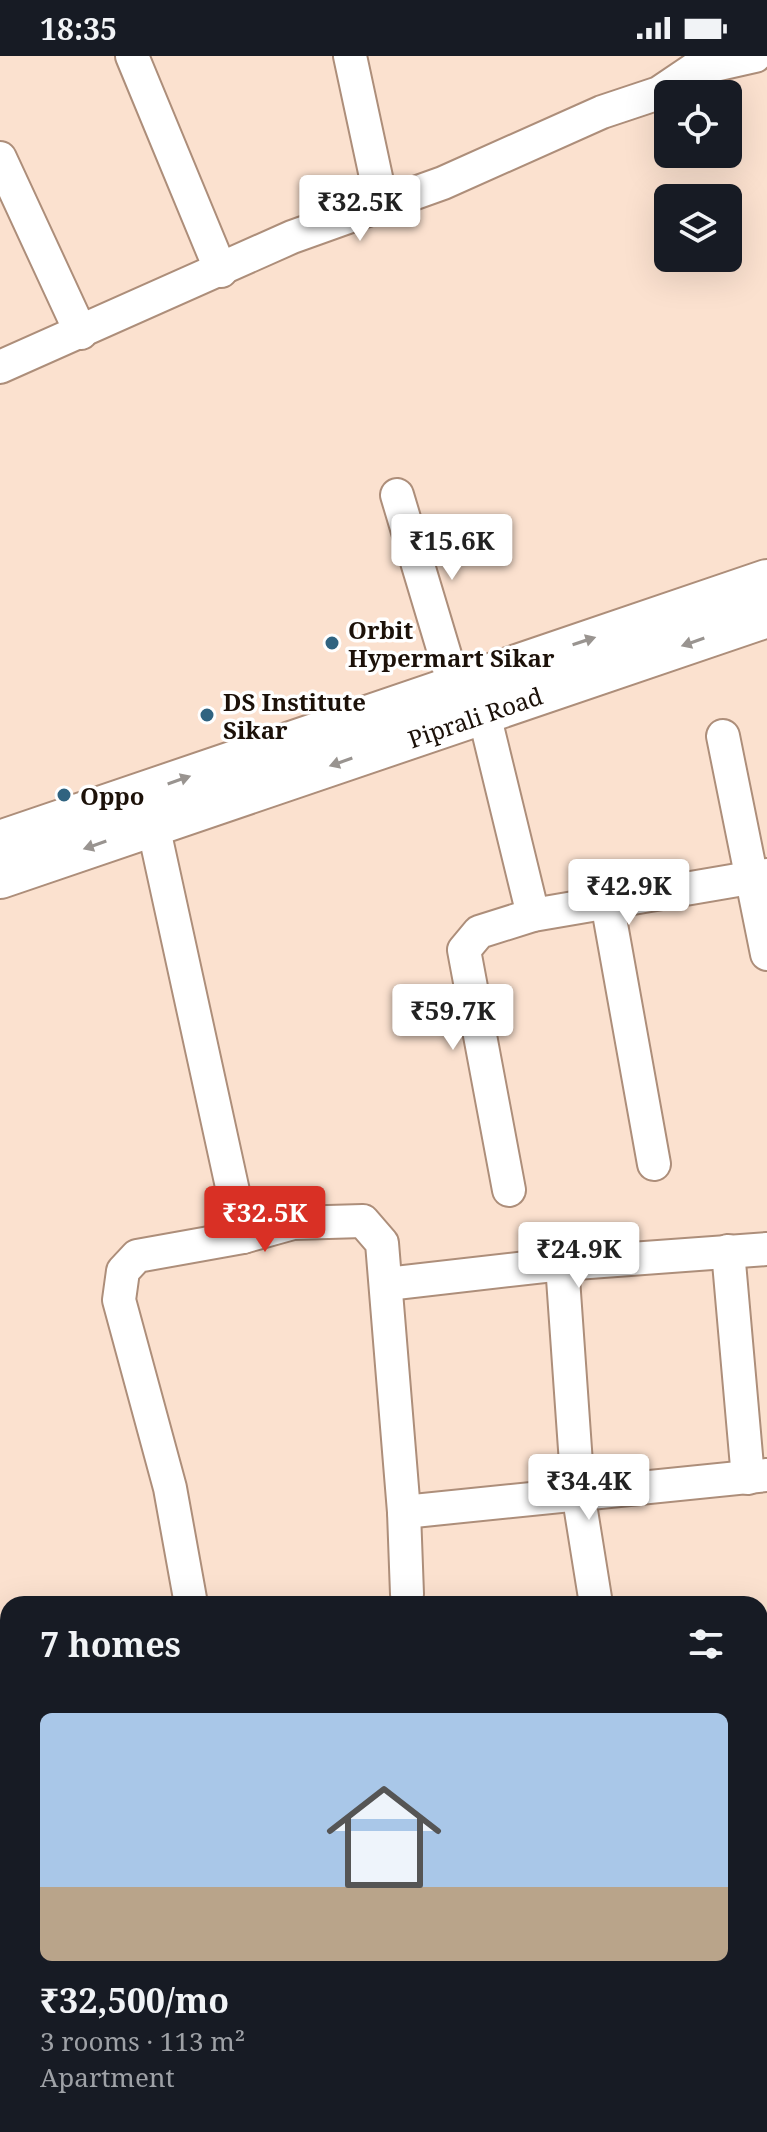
<!DOCTYPE html>
<html lang="en">
<head>
<meta charset="utf-8">
<style>
	body { margin:0; font-family:"Noto Serif",serif; background:#242831; color:#f1f3f6; height:100vh; display:flex; flex-direction:column; font-size:30px; white-space:nowrap }
	* { box-sizing:border-box; margin:0 }
	p { font-size:26px; color:#9ea1a6 }
	.icon { flex:none; width:44px; height:44px; fill:none; stroke:currentColor; stroke-width:2; stroke-linecap:round; stroke-linejoin:round }
	.map { position:relative; flex:1; overflow:hidden }
	.sheet { position:absolute; left:0px; top:1540px; width:768px; height:536px; display:flex; flex-direction:column; background:#171b24; border-radius:24px 24px 0 0; box-shadow:0 8px 32px #0002 }
	.sheet>* { flex:none }
	.controls { position:absolute; left:654px; top:24px; display:grid; gap:16px }
	.controls a { display:grid; place-items:center; width:88px; height:88px; border-radius:12px; background:#171b24; box-shadow:0 8px 32px #0002; font-size:40px }
	.price { position:absolute; translate:-50% -68px; padding:0 18px; border-radius:8px; background:#fff; color:#222; font-size:26px; line-height:52px; filter:drop-shadow(0 2px 4px #0008) }
	.price::after { content:''; position:absolute; left:50%; top:48px; width:24px; height:18px; margin-left:-12px; background:inherit; clip-path:polygon(0 0,100% 0,50% 100%) }
	.price.selected { background:#d93025; color:#fff }
	ul { padding:0; list-style:none }
	li { display:grid; align-content:center; gap:16px; height:424px; padding:0 40px }
	li+li { border-top:2px solid #363941 }
	li span { display:grid; place-items:center; height:248px; border-radius:12px; color:#555 }
	li>.icon { margin-inline-start:auto }
	span .icon { width:144px; height:144px; fill:#fffc; stroke-width:1 }
	li b { font-size:34px }
	h2 { display:flex; justify-content:space-between; align-items:center; height:96px; padding:0 40px; font-size:34px }
	.status { display:flex; justify-content:space-between; align-items:center; height:56px; padding:0 40px; background:#171b24; direction:ltr }
	.status svg { height:22px; fill:currentColor }
	.map>svg:first-child { display:block }
	.lines { fill:none; stroke-linecap:round; stroke-linejoin:round }
	.minor-casing { stroke:#ad8e7a; stroke-width:36 }
	.major-casing { stroke:#ad8e7a; stroke-width:46 }
	.minor { stroke:#fff; stroke-width:32 }
	.major { stroke:#fff; stroke-width:42 }
	.oneway { fill:#999490 }
	.poi-dot { fill:#306380; stroke:#fff; stroke-width:3 }
	.labels { text-anchor:middle; dominant-baseline:central; stroke-width:7; stroke-linejoin:round; paint-order:stroke }
	.poi-label { font-size:24px; font-weight:bold; fill:#1c1109; stroke:#fff; text-anchor:start }
	.street-label { font-size:24px; fill:#1c1109; stroke:#fff }
</style>
</head>
<body>
<div class="status"><b>18:35</b><svg viewBox="0 0 49 12"><path d="M0 12V9h3v3zM5 12V6h3v6zM10 12V3h3v9zM15 12V0h3v12zM26 1h20v11H26zM47 4h2v5h-2z"/></svg></div>
<div class="map">
<svg width="767" height="2076" viewBox="0 0 767 2076">
	<rect width="100%" height="100%" fill="#fbe1cf"/>
	<g class="lines">
		<defs>
			<g id="minor">
				<polyline points="132,0 221,215"/>
				<polyline points="350,0 382,149"/>
				<polyline points="0,102 81,277"/>
				<polyline points="0,311 292,181 443,127 602,56 659,37 693,14 755,0"/>
				<polyline points="397,439 454,629"/>
				<polyline points="484,658 533,859"/>
				<polyline points="723,680 767,898"/>
				<polyline points="153,769 243,1181 137,1200 123,1215 119,1244 170,1432 191,1548"/>
				<polyline points="607,846 654,1108"/>
				<polyline points="509,1134 464,894 479,876 533,859 767,819"/>
				<polyline points="243,1181 293,1167 363,1165 382,1187 404,1456 407,1538"/>
				<polyline points="728,1195 748,1422"/>
				<polyline points="562,1208 578,1436 596,1548"/>
				<polyline points="387,1228 562,1208 767,1193"/>
				<polyline points="404,1456 767,1419"/>
				<polyline points="760,1595 767,1593"/>
				<polyline points="760,1765 767,1763"/>
				<polyline points="0,1807 8,1805"/>
				<polyline points="0,1856 8,1888"/>
				<polyline points="760,1935 767,1933"/>
				<polyline points="53,2068 55,2076"/>
				<polyline points="316,2068 318,2076"/>
				<polyline points="539,2068 539,2070"/>
				<polyline points="752,2068 754,2076"/>
			</g>
			<g id="major">
				<polyline points="0,786 767,525"/>
				<polyline points="0,821 767,560"/>
			</g>
		</defs>
		<!-- minor casing -->
		<use href="#minor" class="minor-casing"/>
		<!-- major casing -->
		<use href="#major" class="major-casing"/>
		<!-- minor -->
		<use href="#minor" class="minor"/>
		<!-- major -->
		<use href="#major" class="major"/>
	</g>
	<!-- one-way arrows -->
	<defs><path id="oneway-solid" d="M-6-.8H1V-3.2L6.5 0L1 3.2V.8H-6Z" transform="scale(2)"/></defs>
	<g class="oneway">
		<use href="#oneway-solid" transform="translate(584 585) rotate(-18)"/>
		<use href="#oneway-solid" transform="translate(693 586) rotate(161)"/>
		<use href="#oneway-solid" transform="translate(341 706) rotate(161)"/>
		<use href="#oneway-solid" transform="translate(179 724) rotate(-19)"/>
		<use href="#oneway-solid" transform="translate(95 789) rotate(161)"/>
	</g>
	<!-- markers -->
	<g class="poi-dot">
		<circle cx="332" cy="587" r="8"/>
		<circle cx="207" cy="659" r="8"/>
		<circle cx="64" cy="739" r="8"/>
	</g>
	<g class="labels">
		<!-- poi labels -->
		<g class="poi-label">
			<text x="348" y="573">Orbit<tspan x="348" dy="28">Hypermart Sikar</tspan></text>
			<text x="223" y="645">DS Institute<tspan x="223" dy="28">Sikar</tspan></text>
			<text x="80" y="739">Oppo</text>
		</g>
		<!-- street labels -->
		<g class="street-label">
			<text transform="translate(475 661) rotate(-19)">Piprali Road</text>
		</g>
	</g>
</svg>
<div class="controls">
<a><svg class="icon" aria-label="locate" viewBox="0 0 24 24"><circle cx="12" cy="12" r="6"/><path d="M12 2v4M12 18v4M2 12h4M18 12h4"/></svg></a>
<a><svg class="icon" aria-label="layers" viewBox="0 0 24 24"><path d="M12 4l9 5-9 5-9-5zM3 14l9 5 9-5"/></svg></a>
</div>
<b class="price" style="left:360px;top:187px">₹32.5K</b>
<b class="price" style="left:452px;top:526px">₹15.6K</b>
<b class="price" style="left:629px;top:871px">₹42.9K</b>
<b class="price" style="left:453px;top:996px">₹59.7K</b>
<b class="price selected" style="left:265px;top:1198px">₹32.5K</b>
<b class="price" style="left:579px;top:1234px">₹24.9K</b>
<b class="price" style="left:589px;top:1466px">₹34.4K</b>
<section class="sheet">
<h2>7 homes<svg class="icon" aria-label="filters" viewBox="0 0 24 24"><path d="M4 7h16M4 17h16"/><circle cx="9" cy="7" r="2"/><circle cx="15" cy="17" r="2"/></svg></h2>
<ul>
<li><span style="background:linear-gradient(#a9c7e8 70%,#b9a48a 0)"><svg class="icon" aria-label="home" viewBox="0 0 24 24"><path d="M3 11l9-7 9 7M6 9v11h12V9"/></svg></span><div><b>₹32,500/mo</b><p>3 rooms · 113 m²</p><p>Apartment</p></div></li>
</ul>
</section>
</div>
</body>
</html>
